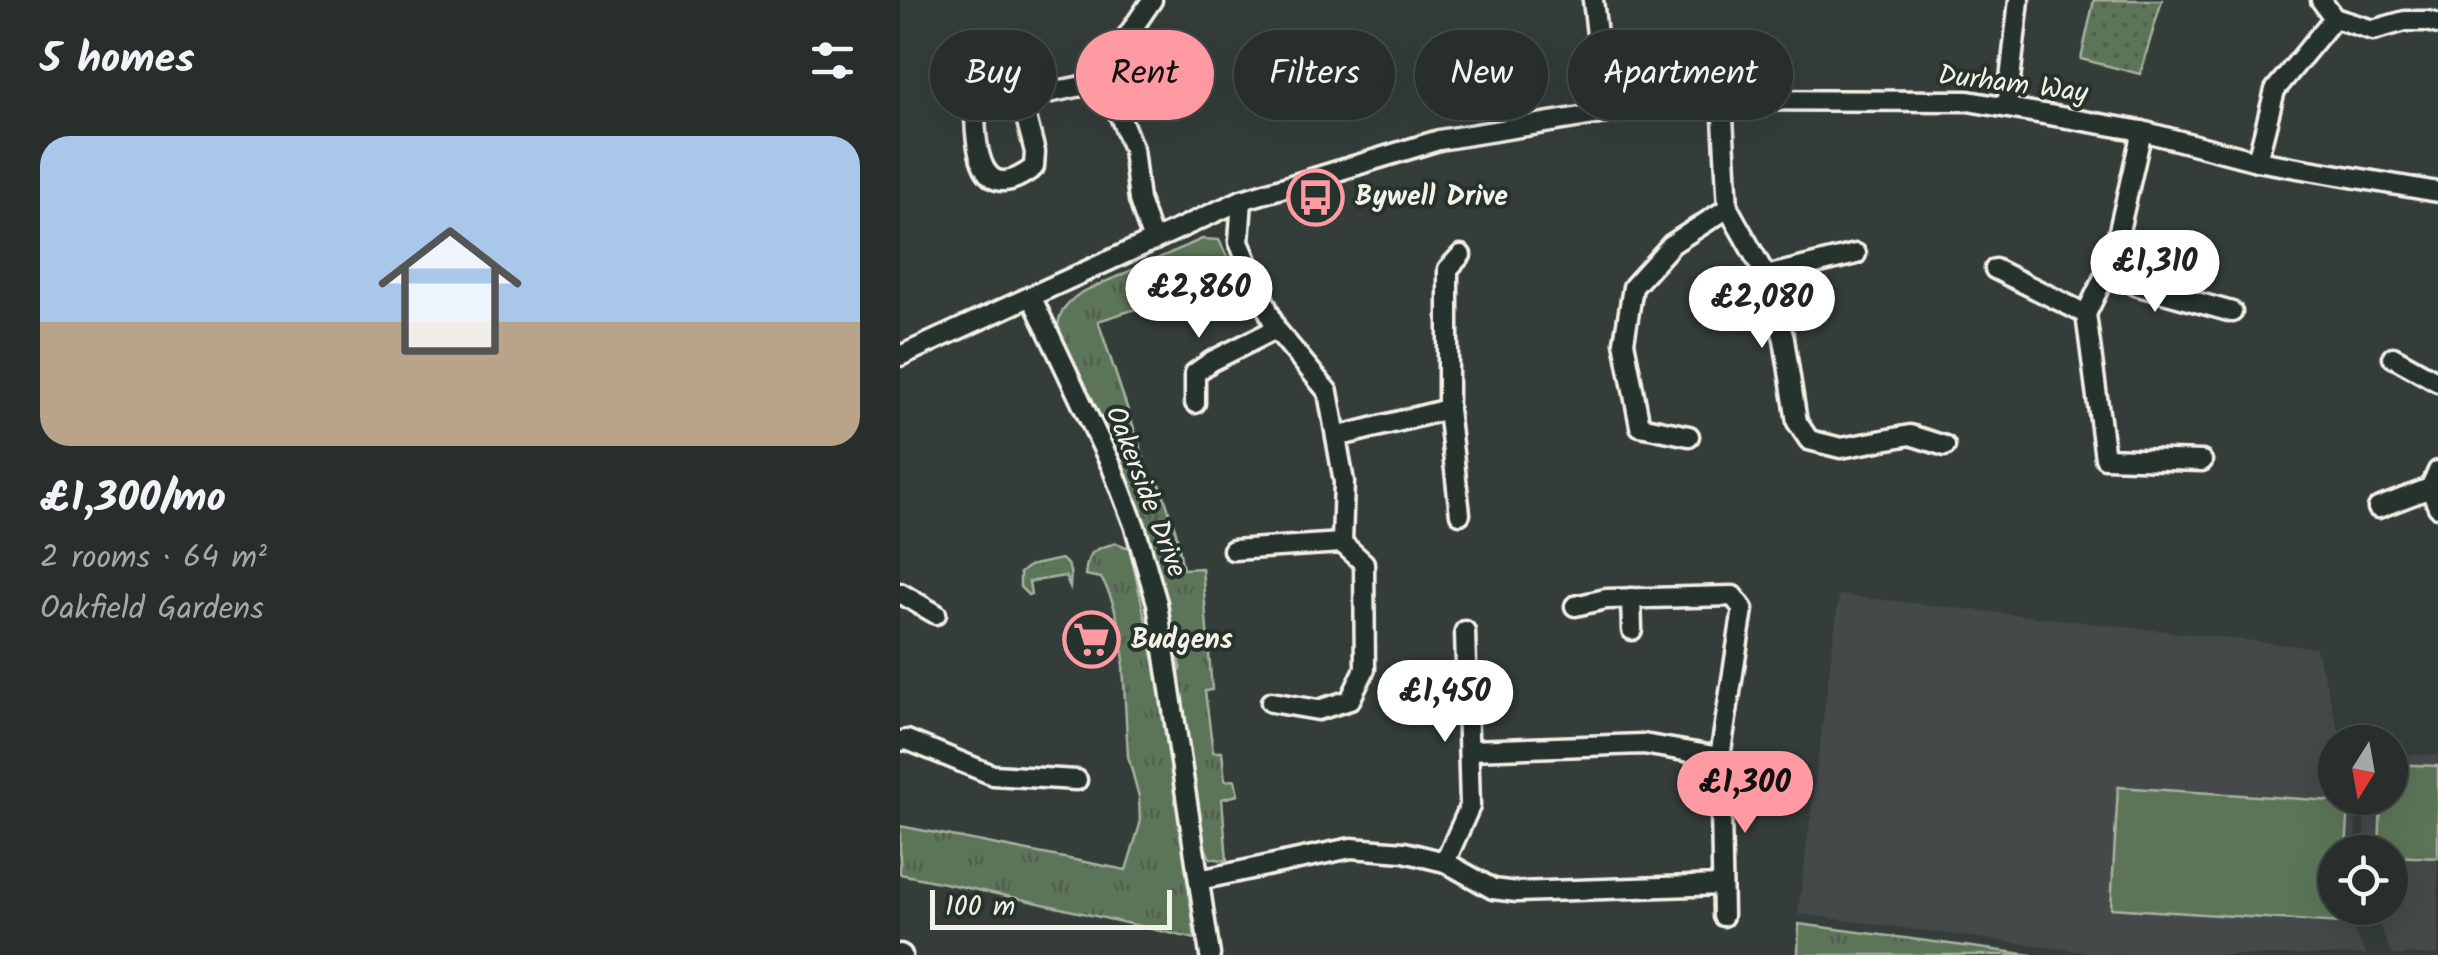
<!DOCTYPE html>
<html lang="en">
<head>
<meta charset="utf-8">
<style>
	body { margin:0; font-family:Kalam,sans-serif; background:#333a38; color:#f1f3f6; height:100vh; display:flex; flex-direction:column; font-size:38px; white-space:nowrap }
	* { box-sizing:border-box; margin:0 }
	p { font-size:32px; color:#a4a8a9 }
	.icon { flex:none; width:55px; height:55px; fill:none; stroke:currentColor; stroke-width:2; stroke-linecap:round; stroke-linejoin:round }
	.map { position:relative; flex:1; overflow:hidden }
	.sheet { display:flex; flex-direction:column; background:#272e2c; width:900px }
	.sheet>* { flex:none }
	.guide { position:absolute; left:30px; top:30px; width:950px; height:90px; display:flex; gap:20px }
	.needle { width:65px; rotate:191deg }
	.fabs { position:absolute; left:1418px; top:725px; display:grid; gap:20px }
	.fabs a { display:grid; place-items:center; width:90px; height:90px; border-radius:50%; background:#272e2c; box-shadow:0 10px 40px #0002,0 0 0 2px #434a48; font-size:50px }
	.scale { position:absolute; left:30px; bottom:25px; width:242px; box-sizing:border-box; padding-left:10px; border:5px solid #f4f1e8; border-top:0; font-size:28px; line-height:35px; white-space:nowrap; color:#f4f1e8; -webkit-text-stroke:8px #26332d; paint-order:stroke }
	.price { position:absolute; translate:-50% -85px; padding:0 22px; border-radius:35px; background:#fff; color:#222; font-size:32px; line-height:65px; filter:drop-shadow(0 2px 5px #0008) }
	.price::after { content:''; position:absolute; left:50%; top:60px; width:30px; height:22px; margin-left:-15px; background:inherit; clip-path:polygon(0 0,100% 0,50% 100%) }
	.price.selected { background:#ff9aa2; color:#111 }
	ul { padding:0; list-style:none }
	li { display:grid; align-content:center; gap:20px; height:530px; padding:0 40px }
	li span { display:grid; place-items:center; height:310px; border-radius:30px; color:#555 }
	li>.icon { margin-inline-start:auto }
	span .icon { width:180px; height:180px; fill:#fffc; stroke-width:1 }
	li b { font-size:42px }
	h2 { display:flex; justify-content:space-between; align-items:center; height:120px; padding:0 40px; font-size:42px }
	.pill { padding:0 35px; border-radius:45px; background:#272e2c; box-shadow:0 10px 40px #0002,0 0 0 2px #434a48; font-size:35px; line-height:90px }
	.pill.selected { background:#ff9aa2; color:#111 }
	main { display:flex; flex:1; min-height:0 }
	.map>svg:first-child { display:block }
	.built { fill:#454949 }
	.grass { fill:url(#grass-tufts); stroke:#a8b2a0; stroke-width:2.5 }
	.park { fill:url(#park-dots); stroke:#a8b2a0; stroke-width:2.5 }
	.pitch { fill:#5c7459; stroke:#a8b2a0; stroke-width:2.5 }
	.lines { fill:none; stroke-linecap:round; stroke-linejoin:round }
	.street-casing { stroke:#f4f1e8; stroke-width:25 }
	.street { stroke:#26332d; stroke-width:18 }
	.labels { text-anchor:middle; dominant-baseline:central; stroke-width:8; stroke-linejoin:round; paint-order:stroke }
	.street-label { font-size:28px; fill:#f4f1e8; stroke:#26332d }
	.poi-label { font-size:28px; font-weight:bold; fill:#f4f1e8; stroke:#26332d; text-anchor:start }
</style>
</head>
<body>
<main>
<section class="sheet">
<h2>5 homes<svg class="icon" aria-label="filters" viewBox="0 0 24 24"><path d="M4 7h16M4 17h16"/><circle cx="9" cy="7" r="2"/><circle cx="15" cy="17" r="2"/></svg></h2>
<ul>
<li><span style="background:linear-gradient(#a9c7e8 60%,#b9a48a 0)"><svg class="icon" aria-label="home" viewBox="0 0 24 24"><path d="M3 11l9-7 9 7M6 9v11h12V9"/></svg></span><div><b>£1,300/mo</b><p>2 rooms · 64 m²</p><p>Oakfield Gardens</p></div></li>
</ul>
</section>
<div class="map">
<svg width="1538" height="955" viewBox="0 0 1538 955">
	<defs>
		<pattern id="grass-tufts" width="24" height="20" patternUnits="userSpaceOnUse" patternTransform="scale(2.5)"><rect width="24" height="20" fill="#5c7459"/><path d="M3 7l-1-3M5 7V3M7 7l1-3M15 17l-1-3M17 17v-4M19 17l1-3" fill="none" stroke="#525c4f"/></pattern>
		<pattern id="park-dots" width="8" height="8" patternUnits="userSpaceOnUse" patternTransform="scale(2.5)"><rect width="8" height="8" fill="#5c7459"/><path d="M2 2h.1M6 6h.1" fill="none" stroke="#525c4f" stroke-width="1.8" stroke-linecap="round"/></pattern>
	</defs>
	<rect width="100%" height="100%" fill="#343d3a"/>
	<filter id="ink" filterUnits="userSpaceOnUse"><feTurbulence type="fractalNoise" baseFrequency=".01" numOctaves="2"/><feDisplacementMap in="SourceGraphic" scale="20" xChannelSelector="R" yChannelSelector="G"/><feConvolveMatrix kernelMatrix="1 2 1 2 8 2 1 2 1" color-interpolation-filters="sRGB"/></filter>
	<g filter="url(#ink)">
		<!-- built -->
		<g class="built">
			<polygon points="939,595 1416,648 1442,742 1435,742 1435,798 1456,798 1455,852 1435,852 1435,908 1455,908 1455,932 1467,955 1208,955 898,914"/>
			<polygon points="1490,754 1538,755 1538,955 1492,955 1472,908 1490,908 1490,852 1465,852 1464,798 1490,798"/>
		</g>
		<!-- grass -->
		<g class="grass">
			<path d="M302 239 319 240 337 277 198 321 253 485 260 484 276 532 283 569 302 568 312 690 305 691 313 752H322L325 781 335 780 338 795 322 799 327 861 310 858 302 842 276 673 281 670 279 656 272 653 159 338C155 316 164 304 182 292Z"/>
			<path d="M216 543 229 548C261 677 280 807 295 939L121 899 0 874V826L226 870 240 824 239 797 228 756 223 665 224 660C220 631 217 603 201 578L185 575C188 550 193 550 216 543Z"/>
			<path d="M161 559C172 566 171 575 170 587L165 576 129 582 131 594 128 595 120 587V573L129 566Z"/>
			<polygon points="899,924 1132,955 898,955"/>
		</g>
		<!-- park -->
		<polygon class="park" points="1194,0 1262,0 1240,74 1181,59"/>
		<!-- pitch -->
		<g class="pitch">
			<polygon points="1490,764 1538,766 1538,858 1490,856 1490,852 1479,852 1481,798 1490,798"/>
			<polygon points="1218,787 1449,802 1446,852 1435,852 1435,908 1442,908 1441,923 1211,908"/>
		</g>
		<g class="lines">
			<defs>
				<g id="street">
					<polyline points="693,0 706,113"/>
					<polyline points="1421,0 1434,18 1473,30 1505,21 1527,21 1538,24"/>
					<polyline points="206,81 226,38 252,0"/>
					<path d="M121 98 135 152 134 167C80 209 75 147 75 108L206 81 233 149 239 200 253 241"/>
					<polyline points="822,100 828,208 866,276 884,339 897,422 909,440 941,448 1010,435 1045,446"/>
					<polyline points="1107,107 1119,0"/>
					<polyline points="1242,131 1212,261 1186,314 1205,458 1302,461"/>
					<polyline points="1357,161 1375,90 1434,18"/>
					<polyline points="342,200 339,242 376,329 428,392 444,482 442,543 464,563 465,669 450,700 418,710 371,702"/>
					<polyline points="1212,261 1235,285 1332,312"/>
					<polyline points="1095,269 1186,314"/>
					<polyline points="866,276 956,254"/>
					<polyline points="131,296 212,467 235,527 257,603 310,955"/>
					<polyline points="0,356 342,200 539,140 706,113 822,100 1068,101 1242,131 1357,161 1538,192"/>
					<polyline points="1493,357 1538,382"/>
					<polyline points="295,403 295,373 312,361 376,329"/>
					<polyline points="789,436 740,426 724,342 733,287 772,244 828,208"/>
					<polyline points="436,437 548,409"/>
					<polyline points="1530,488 1538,507"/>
					<polyline points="1478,508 1530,488 1538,471"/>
					<polyline points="560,514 548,409 548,269 561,255"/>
					<polyline points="333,550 442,543"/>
					<polyline points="0,593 36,614"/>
					<polyline points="731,598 732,630"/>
					<polyline points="0,741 7,740 93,775 177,780"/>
					<polyline points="569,750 743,744 820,757 843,609 833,596 706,599 675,606"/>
					<polyline points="820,757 823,916"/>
					<polyline points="545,862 570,806 565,631"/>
					<polyline points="299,880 451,848 504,852 545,862 593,889 617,892 822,885"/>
					<polyline points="0,954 2,955"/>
				</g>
			</defs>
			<!-- street casing -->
			<use href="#street" class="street-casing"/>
			<!-- street -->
			<use href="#street" class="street"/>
		</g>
	</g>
	<!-- icons -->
	<defs>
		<symbol id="bus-ring" viewBox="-11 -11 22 22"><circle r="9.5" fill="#26332d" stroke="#ff9aa2" stroke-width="1.5"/><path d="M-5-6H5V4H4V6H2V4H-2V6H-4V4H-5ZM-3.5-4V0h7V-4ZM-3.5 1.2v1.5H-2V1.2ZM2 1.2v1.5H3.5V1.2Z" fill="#ff9aa2"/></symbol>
		<symbol id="supermarket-ring" viewBox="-11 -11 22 22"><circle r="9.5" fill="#26332d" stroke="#ff9aa2" stroke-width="1.5"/><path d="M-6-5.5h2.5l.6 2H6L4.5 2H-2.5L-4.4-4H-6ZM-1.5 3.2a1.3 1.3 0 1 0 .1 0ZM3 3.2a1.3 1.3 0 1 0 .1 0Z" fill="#ff9aa2"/></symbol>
	</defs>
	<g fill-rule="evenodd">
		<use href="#bus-ring" x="384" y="166" width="63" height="63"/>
		<use href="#supermarket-ring" x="160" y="608" width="63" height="63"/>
	</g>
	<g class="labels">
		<!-- street labels -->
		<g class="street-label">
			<text transform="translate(1113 85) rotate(7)">Durham Way</text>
			<text transform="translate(245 492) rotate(69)">Oakerside Drive</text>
		</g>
		<!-- poi labels -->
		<g class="poi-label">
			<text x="455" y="197">Bywell Drive</text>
			<text x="231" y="640">Budgens</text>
		</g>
	</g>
</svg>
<div class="fabs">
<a><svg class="needle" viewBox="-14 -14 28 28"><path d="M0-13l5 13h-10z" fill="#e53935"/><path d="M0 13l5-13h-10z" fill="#a4a8a9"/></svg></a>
<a><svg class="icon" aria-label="locate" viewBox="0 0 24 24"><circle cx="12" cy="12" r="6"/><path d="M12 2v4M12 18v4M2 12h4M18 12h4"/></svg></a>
</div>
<div class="scale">100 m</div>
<b class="price" style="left:1255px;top:315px">£1,310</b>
<b class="price" style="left:299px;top:341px">£2,860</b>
<b class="price" style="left:862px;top:351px">£2,080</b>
<b class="price" style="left:545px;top:745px">£1,450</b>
<b class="price selected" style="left:845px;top:836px">£1,300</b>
<div class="guide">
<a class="pill">Buy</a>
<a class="pill selected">Rent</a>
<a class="pill">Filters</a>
<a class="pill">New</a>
<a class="pill">Apartment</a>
</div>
</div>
</main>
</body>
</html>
